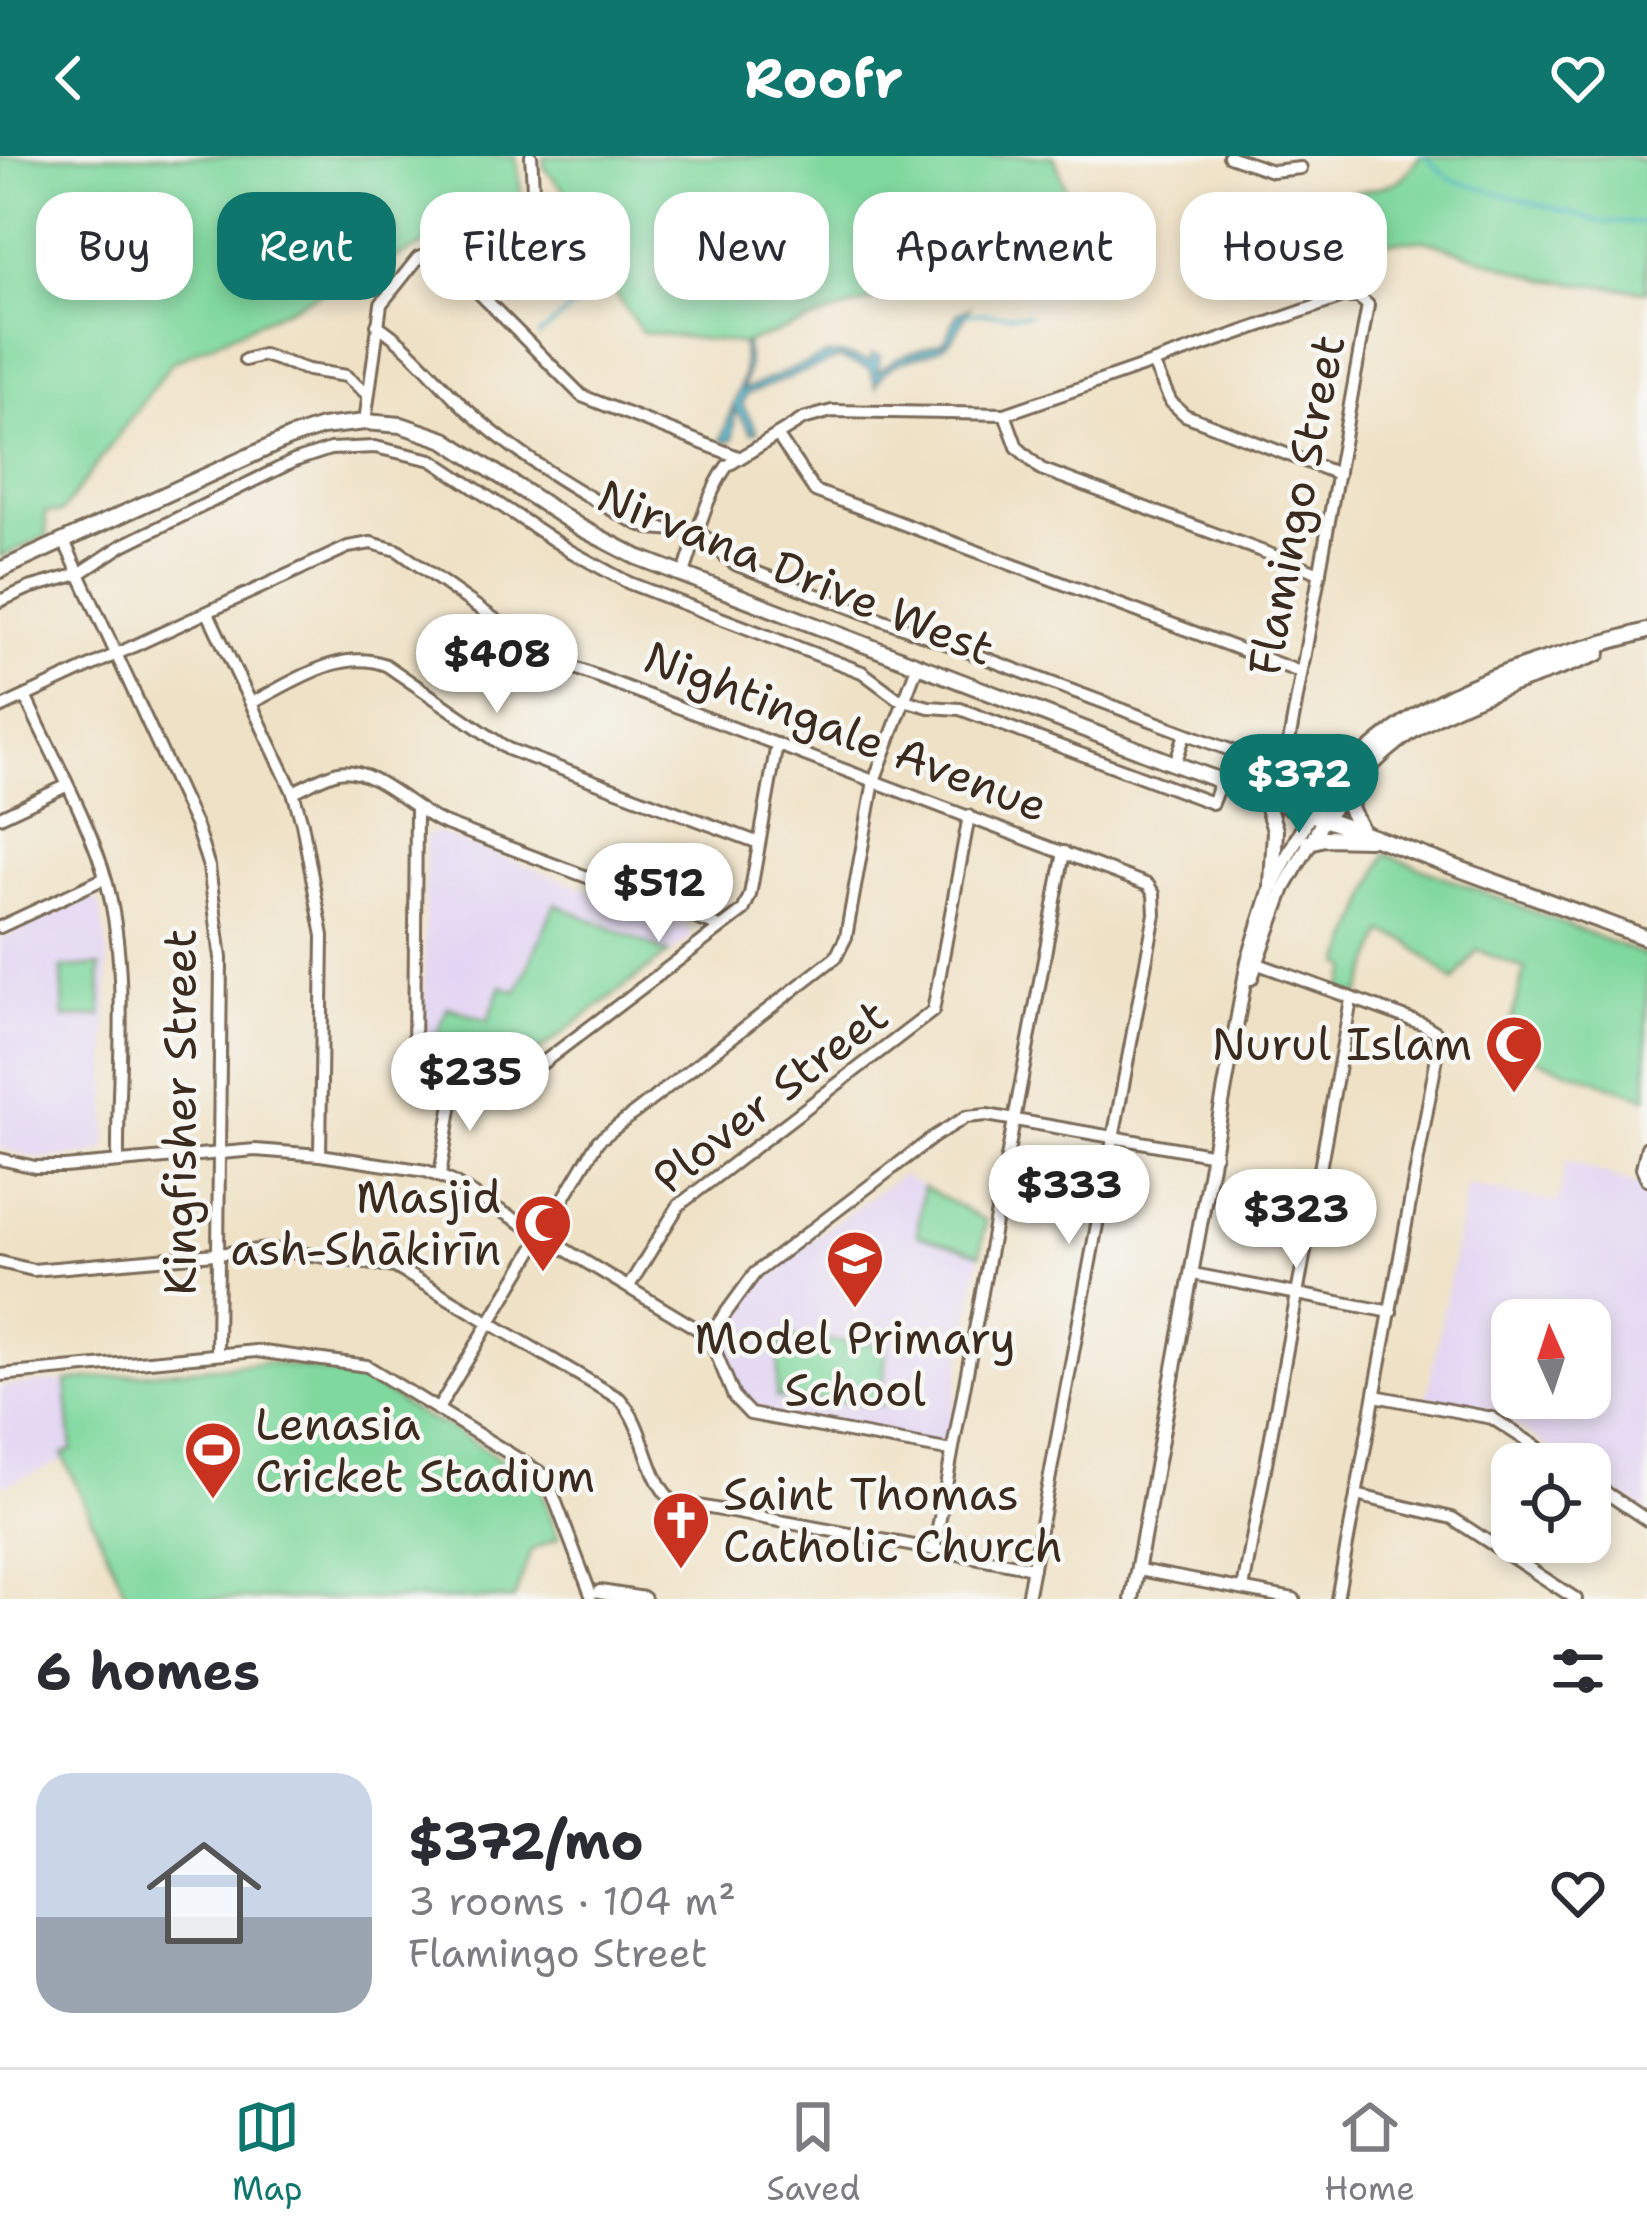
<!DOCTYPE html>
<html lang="en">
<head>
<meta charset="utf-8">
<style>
	body { margin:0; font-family:"Shantell Sans",sans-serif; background:#f2f2f3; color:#2b2b33; height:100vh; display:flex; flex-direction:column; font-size:45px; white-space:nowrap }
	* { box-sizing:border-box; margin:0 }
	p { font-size:39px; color:#7c7c81 }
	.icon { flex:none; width:66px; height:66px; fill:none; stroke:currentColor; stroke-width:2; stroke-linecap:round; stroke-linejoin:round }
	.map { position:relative; height:1443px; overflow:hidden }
	.side { display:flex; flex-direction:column; background:#fff; flex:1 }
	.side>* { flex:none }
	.banner { position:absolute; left:36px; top:36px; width:1575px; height:108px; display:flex; gap:24px }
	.needle { width:78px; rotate:357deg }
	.controls { position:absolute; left:1491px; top:1143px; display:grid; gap:24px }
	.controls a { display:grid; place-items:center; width:120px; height:120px; border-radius:24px; background:#fff; box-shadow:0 6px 18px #0003; font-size:60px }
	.price { position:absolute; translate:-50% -102px; padding:0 27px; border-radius:42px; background:#fff; color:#222; font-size:39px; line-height:78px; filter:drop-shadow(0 3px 6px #0008) }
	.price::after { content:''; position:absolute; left:50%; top:72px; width:36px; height:27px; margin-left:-18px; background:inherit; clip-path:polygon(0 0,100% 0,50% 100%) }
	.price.active { background:#0f766e; color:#fff }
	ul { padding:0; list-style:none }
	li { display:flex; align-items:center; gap:36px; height:300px; padding:0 36px }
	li+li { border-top:3px solid #e1e1e2 }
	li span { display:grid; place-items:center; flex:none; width:336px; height:240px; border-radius:36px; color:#555 }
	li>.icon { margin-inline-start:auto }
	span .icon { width:144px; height:144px; fill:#fffc; stroke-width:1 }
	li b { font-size:51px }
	h2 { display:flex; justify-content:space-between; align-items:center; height:144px; padding:0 36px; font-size:51px }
	.tag { padding:0 42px; border-radius:36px; background:#fff; box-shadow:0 6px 18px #0003; font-size:42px; line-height:108px }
	.tag.active { background:#0f766e; color:#fff }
	header { display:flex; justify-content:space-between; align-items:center; height:156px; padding:0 36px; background:#0f766e; color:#fff; font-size:54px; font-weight:700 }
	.dock { display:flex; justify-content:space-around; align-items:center; height:168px; border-top:3px solid #e1e1e2; background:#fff; font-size:33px; color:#7c7c81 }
	.dock a { display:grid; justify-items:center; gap:6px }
	.dock .active { color:#0f766e }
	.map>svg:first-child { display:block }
	.built { fill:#e2d4f3; fill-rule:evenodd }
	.green { fill:#7fd89e; stroke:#5d815e; stroke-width:3 }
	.water { fill:#48b0c7; stroke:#426d72; stroke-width:3 }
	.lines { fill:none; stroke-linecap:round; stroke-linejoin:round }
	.stream { stroke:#48b0c7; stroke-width:3 }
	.minor-casing { stroke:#7a6a58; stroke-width:16 }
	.tertiary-casing { stroke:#7a6a58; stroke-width:18 }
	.secondary-casing { stroke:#7a6a58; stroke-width:20 }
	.minor { stroke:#fff; stroke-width:10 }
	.tertiary { stroke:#fff; stroke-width:12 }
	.secondary { stroke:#fff; stroke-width:14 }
	.labels { text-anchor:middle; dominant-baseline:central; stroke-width:9; stroke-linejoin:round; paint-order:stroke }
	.street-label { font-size:45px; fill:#3b2a1e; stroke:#f6f6f2 }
	.poi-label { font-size:45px; fill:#3b2a1e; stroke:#f6f6f2; text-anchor:end }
</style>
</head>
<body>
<header><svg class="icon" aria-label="back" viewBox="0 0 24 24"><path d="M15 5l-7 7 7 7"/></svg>Roofr<svg class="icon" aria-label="heart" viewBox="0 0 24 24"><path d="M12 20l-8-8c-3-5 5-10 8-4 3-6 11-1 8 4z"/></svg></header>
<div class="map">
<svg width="1647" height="1443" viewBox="0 0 1647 1443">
	<rect width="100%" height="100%" fill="#f6f6f2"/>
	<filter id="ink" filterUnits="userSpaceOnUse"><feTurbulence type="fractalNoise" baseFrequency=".00833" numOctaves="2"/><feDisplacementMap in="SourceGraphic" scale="24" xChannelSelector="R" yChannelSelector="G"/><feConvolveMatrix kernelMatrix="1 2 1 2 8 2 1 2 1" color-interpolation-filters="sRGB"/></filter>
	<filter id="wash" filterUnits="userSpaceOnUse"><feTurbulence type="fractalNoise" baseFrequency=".004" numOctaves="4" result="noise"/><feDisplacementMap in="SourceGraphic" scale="48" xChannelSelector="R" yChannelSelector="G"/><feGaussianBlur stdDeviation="2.7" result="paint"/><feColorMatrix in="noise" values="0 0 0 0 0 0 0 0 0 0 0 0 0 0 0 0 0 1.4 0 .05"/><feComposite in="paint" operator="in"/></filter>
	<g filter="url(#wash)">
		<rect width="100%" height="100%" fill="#efe1c5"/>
		<!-- built -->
		<g class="built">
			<polygon points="435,676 690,772 690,782 507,919 495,922 430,913 423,903 426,681"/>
			<polygon points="88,742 99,745 108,799 107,989 99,997 40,1003 0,992 0,783"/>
			<path d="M1566 1004 1647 1033V1356L1590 1318V1308H1574L1493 1254 1427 1242 1467 1030 1558 1047ZM1512 1164H1590V1242H1512Z"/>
			<polygon points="902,1019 923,1031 918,1079 980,1098 947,1291 749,1256 718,1188 759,1121"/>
			<polygon points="66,1225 73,1294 62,1298 64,1304 0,1331 0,1231"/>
		</g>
		<!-- green -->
		<g class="green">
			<polygon points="0,0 516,0 522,43 171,207 61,357 45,356 47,380 0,401"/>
			<polygon points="544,0 1054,0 1067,36 920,128 743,188 642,176 598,113 593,66 544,12"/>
			<path d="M1420 0H1630L1647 6V135L1546 124 1426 84 1370 87 1302 73C1319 34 1359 39 1393 27 1404 23 1412 9 1420 0Z"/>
			<polygon points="1385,698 1647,800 1647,942 1504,892 1525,813 1477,794 1454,825 1407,785 1384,776 1360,839 1341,834 1350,812 1342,808"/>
			<polygon points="555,748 669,797 507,919 495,922 460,917 463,907 431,894 448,851 488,865 501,830 517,836"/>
			<polygon points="100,810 102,860 64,862 62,812"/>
			<polygon points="923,1031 986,1065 980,1098 917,1079"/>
			<polygon points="781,1181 886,1189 882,1249 776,1241"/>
			<polygon points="265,1206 361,1221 421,1260 452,1273 538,1327 559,1382 531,1394 514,1443 129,1443 62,1298 72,1294 66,1225"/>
		</g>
		<!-- water -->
		<path class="water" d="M969 152C963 163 958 178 949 186 927 205 885 199 876 231L870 213 839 202 747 238 742 248 757 275 752 277 735 253 733 283 728 286 721 284 744 219 743 188 746 187 748 211 743 234 827 199 840 198 871 206 872 198 880 200 877 216 897 202 945 185 958 157Z"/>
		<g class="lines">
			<!-- stream -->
			<g class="stream">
				<polyline points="1424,0 1451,24 1602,66 1647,67"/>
				<polyline points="964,157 1029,159"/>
				<polyline points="538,180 572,152 611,131"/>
			</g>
		</g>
	</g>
	<g filter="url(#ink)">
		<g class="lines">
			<defs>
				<g id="minor">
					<polyline points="1229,0 1272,15 1301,12"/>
					<path d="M486 144C535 98 536 64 531 0"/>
					<path d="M377 169C411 191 436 224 465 252 515 298 574 334 634 366L649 372 693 375C720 386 717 398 737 409L1273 610 1282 607 1287 597 1368 149 1358 141H1343L1005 258 832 255 803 263 727 310C705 341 696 384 683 420"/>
					<polyline points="245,204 263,199 308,214 346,220 367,238"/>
					<polyline points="1153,207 1171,246 1185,259 1338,318"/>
					<polyline points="1005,258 1017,291 1041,313 1320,417"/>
					<polyline points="365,266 381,148 418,102 434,97 443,101 582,240 738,301"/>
					<polyline points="777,279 815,335 1300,516"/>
					<polyline points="64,385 196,671 209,711 221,802 217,1198"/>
					<polyline points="0,445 29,432 79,418 123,389 294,305 330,293 375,291 432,304 570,395 629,427 862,516 897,542 929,551 960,553 1212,647 1221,624"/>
					<polyline points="208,457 293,636 302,667 323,780 320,999"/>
					<path d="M25 540C51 597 91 668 107 728 130 817 117 914 118 1005"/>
					<path d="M251 547C292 527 340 491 386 509L508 593 759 687"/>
					<polyline points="0,552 348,391 371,387 397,394 551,503 1148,729 1154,738 1155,758 1027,1443"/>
					<polyline points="1175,608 1185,578"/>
					<path d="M293 636C307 630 322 620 338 616 371 609 411 652 441 666L720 771"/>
					<path d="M416 654 414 904C428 938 496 937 524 921L743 755 750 739 777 588"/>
					<polyline points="0,661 66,630"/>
					<polyline points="0,771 105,722"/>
					<polyline points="1250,805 1423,868 1436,876 1440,884 1337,1443"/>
					<polyline points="1647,991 1642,1012 1647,1023"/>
					<polyline points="0,1003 35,1011 64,1011 255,994 320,999 426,1015 451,1025 709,1180 734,1241 750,1258 952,1295"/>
					<polyline points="440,1019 455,929"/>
					<path d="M0 1106 33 1114 271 1093 395 1111 620 1243C646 1272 645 1318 672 1345L1033 1412"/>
					<polyline points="1193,1118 1391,1156"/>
					<polyline points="629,1130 679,1049 933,855 969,660"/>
					<polyline points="709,1180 755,1117 935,980 966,961 987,959 1215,999"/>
					<polyline points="0,1219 256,1195 367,1210 546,1320 591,1439"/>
					<polyline points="1375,1240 1492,1262 1563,1308"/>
					<polyline points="438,1253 598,985 836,801 846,781 874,625 918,508"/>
					<polyline points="1590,1326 1647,1364"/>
					<polyline points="1356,1339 1452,1362 1576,1443"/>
					<polyline points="934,1394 1064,696"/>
					<polyline points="1139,1414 1294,1443"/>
					<polyline points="1243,1433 1351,844"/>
				</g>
				<g id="tertiary">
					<polyline points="1251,822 1284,732 1324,663"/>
					<polyline points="600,1436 644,1443"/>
					<polyline points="1132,1443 1248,805 1272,729 1310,658"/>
				</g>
				<g id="secondary">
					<polyline points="0,414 289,282 322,271 365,266 401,269 445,284 581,372 637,401 1175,608 1647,782"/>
					<polyline points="1354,628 1350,653 1361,674"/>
					<polyline points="1255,631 1309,640 1327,634"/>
					<polyline points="1264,640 1275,674 1272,729"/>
					<path d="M1310 658C1408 534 1503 515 1647 475"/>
					<path d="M1324 663C1349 631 1375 601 1409 577 1465 538 1535 523 1598 497"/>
					<polyline points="1309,686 1324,682 1369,683"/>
				</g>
			</defs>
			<!-- minor casing -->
			<use href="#minor" class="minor-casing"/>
			<!-- tertiary casing -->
			<use href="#tertiary" class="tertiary-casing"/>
			<!-- secondary casing -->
			<use href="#secondary" class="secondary-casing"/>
			<!-- minor -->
			<use href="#minor" class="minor"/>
			<!-- tertiary -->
			<use href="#tertiary" class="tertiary"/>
			<!-- secondary -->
			<use href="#secondary" class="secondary"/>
		</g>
	</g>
	<!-- icons -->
	<defs>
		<symbol id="mosque-pin" viewBox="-11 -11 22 30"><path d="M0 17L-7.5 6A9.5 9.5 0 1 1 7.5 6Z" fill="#c8321e" stroke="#f6f6f2"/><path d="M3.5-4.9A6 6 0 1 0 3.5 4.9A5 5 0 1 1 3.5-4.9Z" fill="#fff"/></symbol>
		<symbol id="school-pin" viewBox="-11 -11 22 30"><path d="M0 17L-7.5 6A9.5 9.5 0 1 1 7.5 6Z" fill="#c8321e" stroke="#f6f6f2"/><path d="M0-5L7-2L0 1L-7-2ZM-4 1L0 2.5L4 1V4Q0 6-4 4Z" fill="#fff"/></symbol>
		<symbol id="stadium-pin" viewBox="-11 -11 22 30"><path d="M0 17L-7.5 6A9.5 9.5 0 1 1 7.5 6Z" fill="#c8321e" stroke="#f6f6f2"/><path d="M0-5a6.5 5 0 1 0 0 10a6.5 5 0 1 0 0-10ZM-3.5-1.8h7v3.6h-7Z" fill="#fff"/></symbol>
		<symbol id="church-pin" viewBox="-11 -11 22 30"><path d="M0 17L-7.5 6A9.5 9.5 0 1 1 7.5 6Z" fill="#c8321e" stroke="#f6f6f2"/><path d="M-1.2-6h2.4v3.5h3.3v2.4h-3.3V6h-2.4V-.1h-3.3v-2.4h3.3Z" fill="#fff"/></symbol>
	</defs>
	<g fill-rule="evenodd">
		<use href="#mosque-pin" x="1481" y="855" width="66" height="90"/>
		<use href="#mosque-pin" x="510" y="1034" width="66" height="90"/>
		<use href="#school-pin" x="822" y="1070" width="66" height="90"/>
		<use href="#stadium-pin" x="180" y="1261" width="66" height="90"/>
		<use href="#church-pin" x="648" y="1331" width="66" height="90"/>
	</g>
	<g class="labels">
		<!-- street labels -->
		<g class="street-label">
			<text transform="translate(1296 349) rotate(-79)">Flamingo Street</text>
			<text transform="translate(796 416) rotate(22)">Nirvana Drive West</text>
			<text transform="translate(846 575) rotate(21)">Nightingale Avenue</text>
			<text transform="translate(770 940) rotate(-38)">Plover Street</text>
			<text transform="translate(180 956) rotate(-90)">Kingfisher Street</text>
		</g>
		<!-- poi labels -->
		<g class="poi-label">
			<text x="1472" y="888">Nurul Islam</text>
			<text x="501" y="1041">Masjid<tspan x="501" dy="52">ash-Shākirīn</tspan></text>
			<text x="855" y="1182" text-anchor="middle">Model Primary<tspan x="855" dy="52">School</tspan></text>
			<text x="255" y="1268" text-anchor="start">Lenasia<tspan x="255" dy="52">Cricket Stadium</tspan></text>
			<text x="723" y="1338" text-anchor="start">Saint Thomas<tspan x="723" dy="52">Catholic Church</tspan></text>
		</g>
	</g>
</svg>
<div class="controls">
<a><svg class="needle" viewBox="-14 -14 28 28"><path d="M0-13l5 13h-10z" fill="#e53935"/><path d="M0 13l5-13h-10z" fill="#7c7c81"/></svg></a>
<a><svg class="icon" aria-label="locate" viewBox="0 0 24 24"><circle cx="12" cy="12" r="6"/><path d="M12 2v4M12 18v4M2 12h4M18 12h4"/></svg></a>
</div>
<b class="price" style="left:497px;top:560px">$408</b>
<b class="price active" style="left:1299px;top:680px">$372</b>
<b class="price" style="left:659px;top:789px">$512</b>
<b class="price" style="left:470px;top:978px">$235</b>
<b class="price" style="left:1069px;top:1091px">$333</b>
<b class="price" style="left:1296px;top:1115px">$323</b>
<div class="banner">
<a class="tag">Buy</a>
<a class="tag active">Rent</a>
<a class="tag">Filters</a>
<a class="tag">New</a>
<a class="tag">Apartment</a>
<a class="tag">House</a>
</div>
</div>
<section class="side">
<h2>6 homes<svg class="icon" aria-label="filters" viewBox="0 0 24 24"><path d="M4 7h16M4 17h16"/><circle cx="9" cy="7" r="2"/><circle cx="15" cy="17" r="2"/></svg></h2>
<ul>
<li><span style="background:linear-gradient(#c9d6e8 60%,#9aa5b1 0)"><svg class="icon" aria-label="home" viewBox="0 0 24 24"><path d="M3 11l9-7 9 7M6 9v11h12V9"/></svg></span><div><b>$372/mo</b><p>3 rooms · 104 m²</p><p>Flamingo Street</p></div><svg class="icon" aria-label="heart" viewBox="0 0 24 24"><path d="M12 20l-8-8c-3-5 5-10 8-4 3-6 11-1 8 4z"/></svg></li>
</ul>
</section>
<nav class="dock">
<a class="active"><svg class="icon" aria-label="map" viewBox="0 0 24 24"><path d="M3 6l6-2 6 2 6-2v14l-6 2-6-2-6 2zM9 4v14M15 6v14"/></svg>Map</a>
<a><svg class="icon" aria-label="saved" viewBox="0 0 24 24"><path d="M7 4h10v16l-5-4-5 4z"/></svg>Saved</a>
<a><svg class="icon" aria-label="home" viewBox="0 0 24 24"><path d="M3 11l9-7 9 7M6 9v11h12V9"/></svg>Home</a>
</nav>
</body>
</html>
